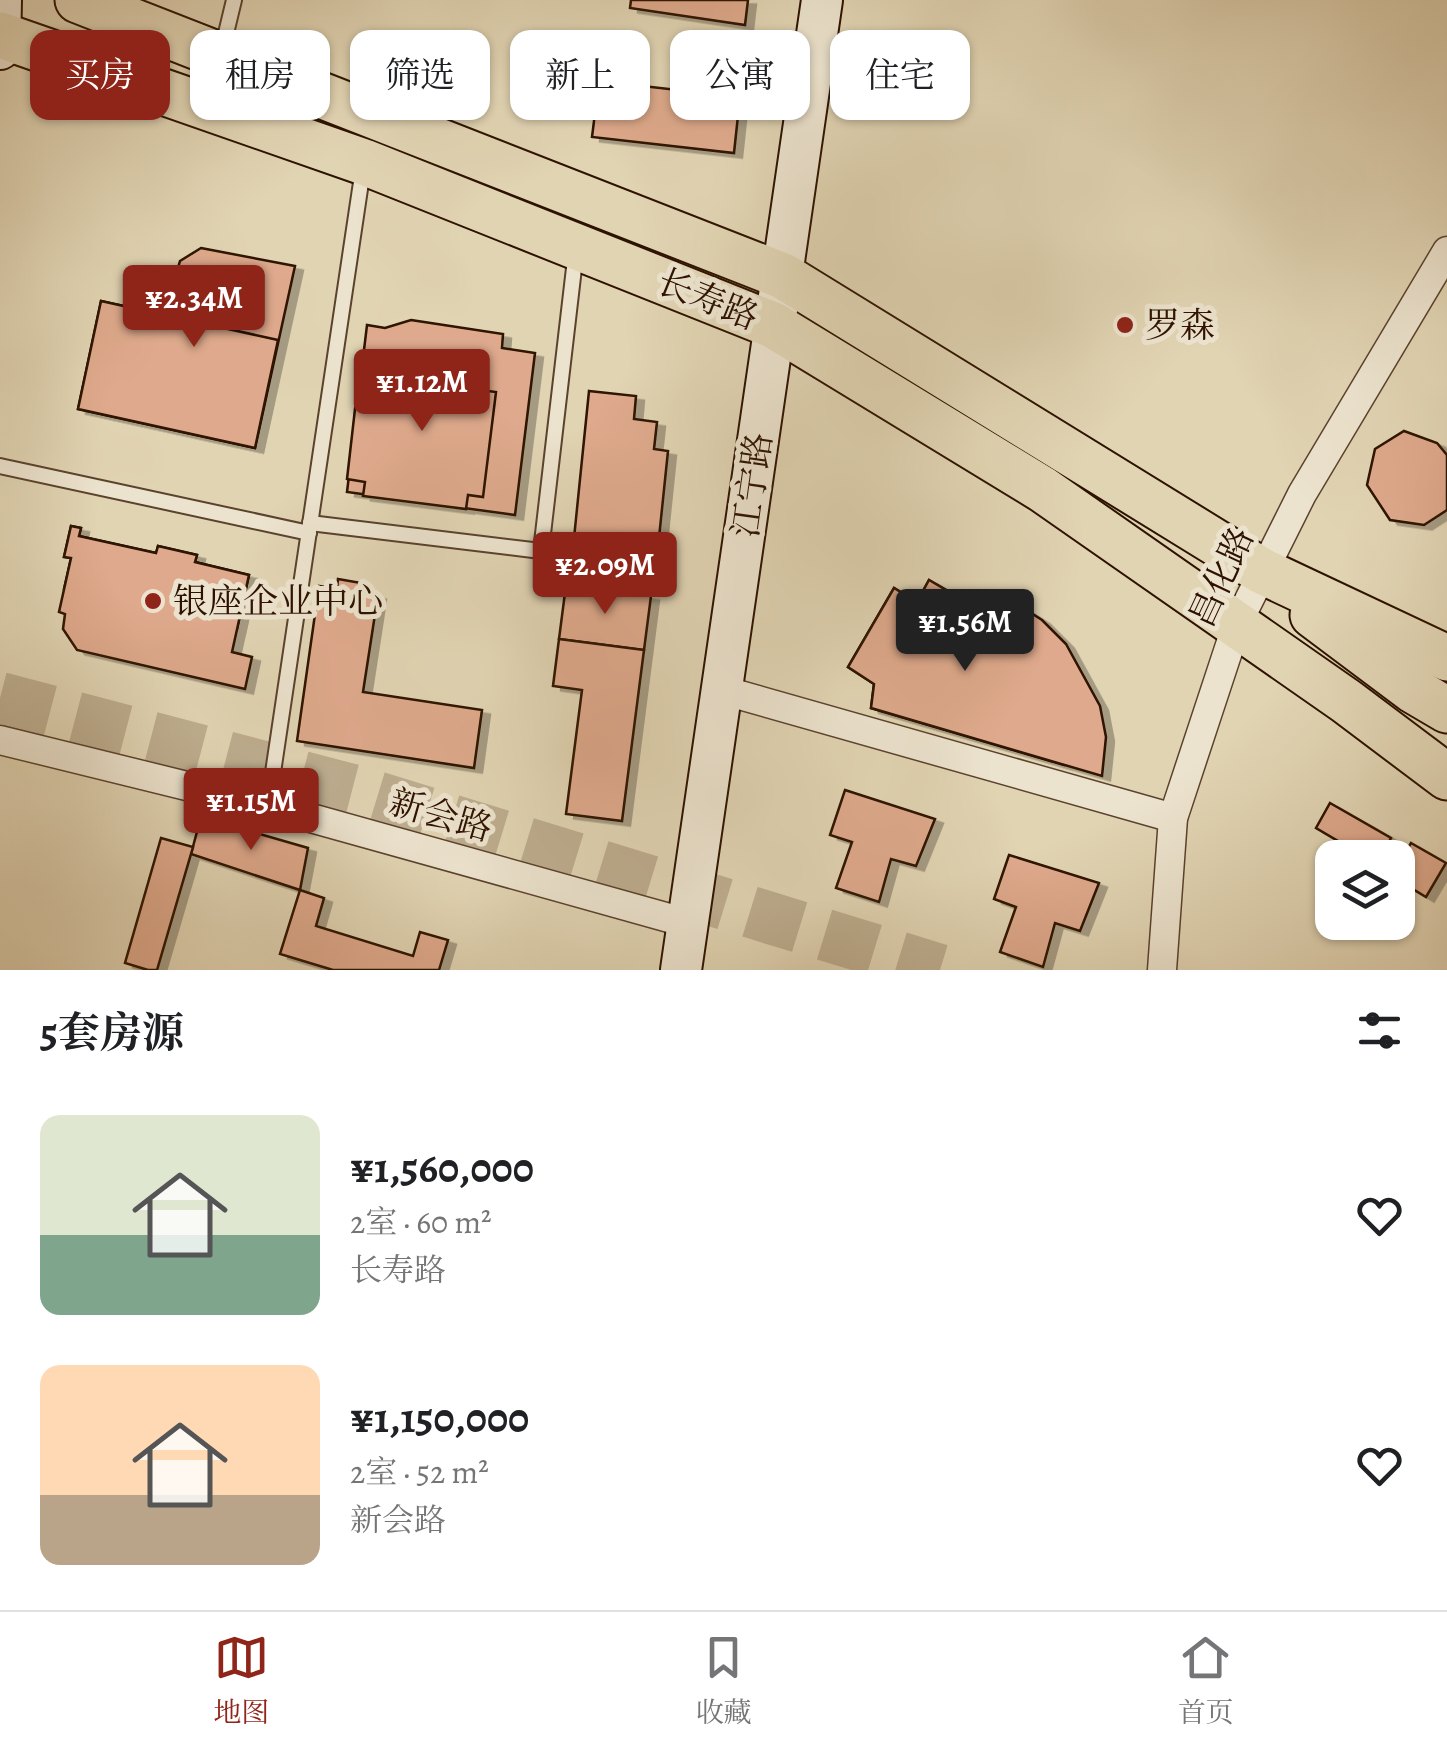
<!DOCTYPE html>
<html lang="zh">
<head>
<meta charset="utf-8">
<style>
	body { margin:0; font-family:Alegreya,"Noto Serif SC",serif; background:#f2f2f2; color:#202124; height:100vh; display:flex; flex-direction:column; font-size:38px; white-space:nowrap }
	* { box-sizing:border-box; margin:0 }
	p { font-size:32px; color:#757577 }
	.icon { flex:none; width:55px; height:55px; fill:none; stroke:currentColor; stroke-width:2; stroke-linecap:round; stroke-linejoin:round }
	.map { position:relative; height:970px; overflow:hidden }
	.side { display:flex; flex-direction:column; background:#fff; flex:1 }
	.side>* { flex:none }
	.hud { position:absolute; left:30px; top:30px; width:1388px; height:90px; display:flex; gap:20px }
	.buttons { position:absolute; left:1315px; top:840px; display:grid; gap:20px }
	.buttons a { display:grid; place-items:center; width:100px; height:100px; border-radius:20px; background:#fff; box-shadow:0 2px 8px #0004; font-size:50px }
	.price { position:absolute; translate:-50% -85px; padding:0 22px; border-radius:10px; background:#8f2418; color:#fff; font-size:32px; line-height:65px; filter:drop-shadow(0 2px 5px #0008) }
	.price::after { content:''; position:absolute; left:50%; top:60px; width:30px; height:22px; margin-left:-15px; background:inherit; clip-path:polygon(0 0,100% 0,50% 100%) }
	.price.active { background:#222; color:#fff }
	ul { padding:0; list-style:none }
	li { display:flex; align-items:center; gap:30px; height:250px; padding:0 40px }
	li span { display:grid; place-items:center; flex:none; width:280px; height:200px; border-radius:20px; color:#555 }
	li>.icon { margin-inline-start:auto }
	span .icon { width:120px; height:120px; fill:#fffc; stroke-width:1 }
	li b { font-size:42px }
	h2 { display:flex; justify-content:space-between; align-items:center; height:120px; padding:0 40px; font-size:42px }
	.chip { padding:0 35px; border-radius:20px; background:#fff; box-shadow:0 2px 8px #0004; font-size:35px; line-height:90px }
	.chip.active { background:#8f2418; color:#fff }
	.tabs { display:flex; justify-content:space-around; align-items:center; height:140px; border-top:2px solid #e0e0e0; background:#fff; font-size:28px; color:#757577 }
	.tabs a { display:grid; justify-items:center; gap:5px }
	.tabs .active { color:#8f2418 }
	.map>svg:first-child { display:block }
	.building { fill:#dea98c; stroke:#2e1200; stroke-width:2.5; filter:url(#shadow) }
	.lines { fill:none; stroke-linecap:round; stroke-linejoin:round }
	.highway-tunnel { stroke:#bdad8f; stroke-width:52; stroke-dasharray:52 26; stroke-linecap:butt }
	.lane-casing { stroke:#5b422d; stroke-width:18 }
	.street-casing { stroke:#5b422d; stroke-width:31 }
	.secondary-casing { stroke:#2e1200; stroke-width:44 }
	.primary-casing { stroke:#2e1200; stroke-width:49 }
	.lane { stroke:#ece3ce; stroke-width:14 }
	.street { stroke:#ece3ce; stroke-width:28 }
	.secondary { stroke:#ece3ce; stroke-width:40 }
	.primary { stroke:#e1d4b3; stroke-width:45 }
	.poi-dot { fill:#8f2418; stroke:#ece3ce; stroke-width:4 }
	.labels { text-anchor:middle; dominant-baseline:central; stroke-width:10; stroke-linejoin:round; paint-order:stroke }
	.street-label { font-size:35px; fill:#2e1200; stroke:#ece3ce }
	.poi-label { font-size:35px; fill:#2e1200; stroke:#ece3ce; text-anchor:start }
</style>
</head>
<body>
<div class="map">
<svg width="1447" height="970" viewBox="0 0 1447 970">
	<defs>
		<filter id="shadow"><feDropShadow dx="8" dy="4.5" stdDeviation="0" flood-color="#0004"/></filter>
	</defs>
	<rect width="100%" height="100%" fill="#e1d4b3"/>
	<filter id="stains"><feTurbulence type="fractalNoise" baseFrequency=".002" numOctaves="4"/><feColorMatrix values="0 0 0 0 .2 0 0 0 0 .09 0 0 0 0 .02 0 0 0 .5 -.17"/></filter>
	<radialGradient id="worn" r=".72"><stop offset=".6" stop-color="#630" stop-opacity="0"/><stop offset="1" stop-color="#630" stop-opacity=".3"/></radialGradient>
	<!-- building -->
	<g class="building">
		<polygon points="631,0 748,0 745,25 630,8"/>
		<polygon points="607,82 740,97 734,153 592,137 597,97 605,98"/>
		<polygon points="201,248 295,266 255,448 78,409 101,301 164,315 180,261"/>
		<polygon points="101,301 278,340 255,448 78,409"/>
		<polygon points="411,320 503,334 502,348 535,353 515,515 347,492 367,325 385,328"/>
		<polygon points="450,361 476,370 482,376 480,390 496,392 483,497 468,495 466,509 363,496 365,482 347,479 359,374 378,377 380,363 423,368"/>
		<polygon points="589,391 636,396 634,419 657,422 654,449 668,451 657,557 634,554 633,561 573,548"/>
		<polygon points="1404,431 1437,443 1447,455 1447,510 1424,525 1390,520 1367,485 1375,449"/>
		<polygon points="71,526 81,528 79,536 156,553 158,546 197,555 195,562 249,575 237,629 64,589 71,558 64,557"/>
		<polygon points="71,526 81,528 79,536 156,553 158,546 197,555 195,562 249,575 232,652 252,657 245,689 77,650 63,629 65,614 59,612 71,558 64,557"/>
		<polygon points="338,579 361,583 359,592 378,595 363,692 482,710 474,768 297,741 319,586 337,589"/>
		<polygon points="929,580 1038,644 1057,662 1073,704 1064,765 871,708 874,684 848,667 894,588 917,602"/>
		<polygon points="929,580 1001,622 1012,601 1042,620 1066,644 1100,706 1106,737 1102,776 871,708 874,684 848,667 894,588 917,602"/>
		<polygon points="566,585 651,596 644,650 559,639"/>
		<polygon points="559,639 644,650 622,821 566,814 582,690 553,686"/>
		<polygon points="845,790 935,819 916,866 891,859 879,902 836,888 852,842 830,835"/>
		<polygon points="1330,803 1391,838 1380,858 1367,858 1316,828"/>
		<polygon points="201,817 308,848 300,890 191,854"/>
		<polygon points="161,838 193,847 157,970 148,970 125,963"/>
		<polygon points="1411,843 1446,863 1426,897 1398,880 1398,866"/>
		<polygon points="1009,855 1099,883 1080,931 1055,923 1043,967 1000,952 1016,907 994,899"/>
		<polygon points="300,890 324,898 316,926 413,956 420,932 448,940 439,970 333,970 280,954"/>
	</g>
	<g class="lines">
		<!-- highway-tunnel -->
		<polyline class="highway-tunnel" points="0,698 356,791 940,970"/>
		<defs>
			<g id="lane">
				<polyline points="222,50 234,0"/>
				<polyline points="0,466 309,533"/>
				<polyline points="310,523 541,551 576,251"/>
				<polyline points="268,806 363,169"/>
			</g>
			<g id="street">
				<polyline points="722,690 1173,818"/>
				<polyline points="0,740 268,806 687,923"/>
				<polyline points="1162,970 1173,818 1237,624 1302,494 1447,251"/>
			</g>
			<g id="secondary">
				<polyline points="0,49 1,0"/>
				<polyline points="681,970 822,0"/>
			</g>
			<g id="primary">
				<polyline points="78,0 783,276 1262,571 1447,658"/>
				<polyline points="0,35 364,162 773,325 1042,489 1346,701 1447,777"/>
				<polyline points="1313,615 1413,690 1447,710"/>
			</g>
		</defs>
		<!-- lane casing -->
		<use href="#lane" class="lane-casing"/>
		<!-- street casing -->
		<use href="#street" class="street-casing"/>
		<!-- secondary casing -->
		<use href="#secondary" class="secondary-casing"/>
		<!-- primary casing -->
		<use href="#primary" class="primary-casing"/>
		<!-- lane -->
		<use href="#lane" class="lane"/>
		<!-- street -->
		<use href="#street" class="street"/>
		<!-- secondary -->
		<use href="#secondary" class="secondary"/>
		<!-- primary -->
		<use href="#primary" class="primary"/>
	</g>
	<!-- markers -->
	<g class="poi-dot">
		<circle cx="1125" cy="325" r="10"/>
		<circle cx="153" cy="601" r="10"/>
	</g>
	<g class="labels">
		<!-- street labels -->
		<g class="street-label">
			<text transform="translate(708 299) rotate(22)">长寿路</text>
			<text transform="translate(752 485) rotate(-82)">江宁路</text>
			<text transform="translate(1221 577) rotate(-65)">昌化路</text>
			<text transform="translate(441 815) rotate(16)">新会路</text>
		</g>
		<!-- poi labels -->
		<g class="poi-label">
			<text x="1145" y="325">罗森</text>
			<text x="173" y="601">银座企业中心</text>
		</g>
	</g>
	<rect width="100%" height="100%" filter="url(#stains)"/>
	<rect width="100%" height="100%" fill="url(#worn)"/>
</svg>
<div class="buttons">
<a><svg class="icon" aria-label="layers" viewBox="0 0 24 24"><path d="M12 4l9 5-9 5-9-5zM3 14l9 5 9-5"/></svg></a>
</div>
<b class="price" style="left:194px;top:350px">¥2.34M</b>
<b class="price" style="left:422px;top:434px">¥1.12M</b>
<b class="price" style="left:605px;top:617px">¥2.09M</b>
<b class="price active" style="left:965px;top:674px">¥1.56M</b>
<b class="price" style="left:251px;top:853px">¥1.15M</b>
<div class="hud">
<a class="chip active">买房</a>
<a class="chip">租房</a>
<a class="chip">筛选</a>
<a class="chip">新上</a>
<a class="chip">公寓</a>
<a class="chip">住宅</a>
</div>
</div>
<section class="side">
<h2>5套房源<svg class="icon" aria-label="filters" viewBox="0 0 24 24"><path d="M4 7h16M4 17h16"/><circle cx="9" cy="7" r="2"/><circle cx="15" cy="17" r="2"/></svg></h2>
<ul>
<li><span style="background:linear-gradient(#dfe7d0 60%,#7fa58c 0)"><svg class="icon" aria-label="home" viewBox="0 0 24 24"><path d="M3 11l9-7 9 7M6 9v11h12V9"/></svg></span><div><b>¥1,560,000</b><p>2室 · 60 m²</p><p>长寿路</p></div><svg class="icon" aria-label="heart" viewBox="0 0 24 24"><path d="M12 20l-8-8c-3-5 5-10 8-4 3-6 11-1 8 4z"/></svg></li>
<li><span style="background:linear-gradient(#ffd9b3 65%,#b9a48a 0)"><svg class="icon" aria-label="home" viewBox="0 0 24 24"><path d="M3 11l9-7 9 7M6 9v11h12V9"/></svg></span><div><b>¥1,150,000</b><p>2室 · 52 m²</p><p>新会路</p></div><svg class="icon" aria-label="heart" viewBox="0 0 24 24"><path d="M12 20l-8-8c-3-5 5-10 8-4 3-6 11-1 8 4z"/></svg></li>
</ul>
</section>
<nav class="tabs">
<a class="active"><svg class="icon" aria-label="map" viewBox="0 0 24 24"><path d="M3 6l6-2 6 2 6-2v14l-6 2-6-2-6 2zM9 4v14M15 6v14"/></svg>地图</a>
<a><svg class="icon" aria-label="saved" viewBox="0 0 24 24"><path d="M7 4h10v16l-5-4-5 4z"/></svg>收藏</a>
<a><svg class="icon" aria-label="home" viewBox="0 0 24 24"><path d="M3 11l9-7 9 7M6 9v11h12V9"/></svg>首页</a>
</nav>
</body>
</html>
